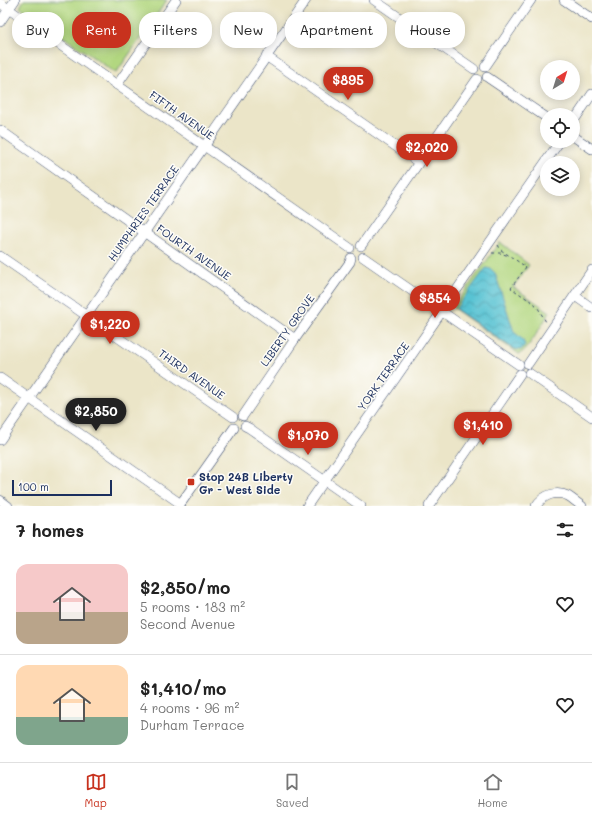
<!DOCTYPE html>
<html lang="en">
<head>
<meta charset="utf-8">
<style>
	body { margin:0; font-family:Mali,sans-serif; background:#f2f2f2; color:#222; height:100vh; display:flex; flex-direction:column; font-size:15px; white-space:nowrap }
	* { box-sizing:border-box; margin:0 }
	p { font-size:13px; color:#767676 }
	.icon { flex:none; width:22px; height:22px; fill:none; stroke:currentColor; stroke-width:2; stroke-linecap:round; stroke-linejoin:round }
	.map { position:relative; height:506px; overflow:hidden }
	.panel { display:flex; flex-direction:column; background:#fff; flex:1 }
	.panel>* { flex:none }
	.hud { position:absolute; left:12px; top:12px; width:568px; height:36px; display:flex; gap:8px }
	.needle { width:26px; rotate:38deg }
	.tools { position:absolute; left:540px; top:60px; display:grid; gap:8px }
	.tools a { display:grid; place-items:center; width:40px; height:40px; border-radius:50%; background:#fff; box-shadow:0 2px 10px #0003; font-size:20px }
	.scale { position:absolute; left:12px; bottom:10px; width:100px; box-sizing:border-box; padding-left:4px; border:2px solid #1b2f5e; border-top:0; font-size:11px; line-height:14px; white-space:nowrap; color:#1b2f5e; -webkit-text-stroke:3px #fdfcf7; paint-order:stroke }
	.price { position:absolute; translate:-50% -34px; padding:0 9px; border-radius:14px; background:#c8321e; color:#fff; font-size:13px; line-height:26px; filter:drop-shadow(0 1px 2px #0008) }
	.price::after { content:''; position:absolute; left:50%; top:24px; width:12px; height:9px; margin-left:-6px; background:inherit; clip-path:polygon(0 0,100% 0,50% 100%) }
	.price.active { background:#222; color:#fff }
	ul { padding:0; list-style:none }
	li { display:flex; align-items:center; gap:12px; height:100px; padding:0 16px }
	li+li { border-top:1px solid #e0e0e0 }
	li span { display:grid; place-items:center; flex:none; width:112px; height:80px; border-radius:12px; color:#555 }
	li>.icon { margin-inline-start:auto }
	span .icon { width:48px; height:48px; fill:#fffc; stroke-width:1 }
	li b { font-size:17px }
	h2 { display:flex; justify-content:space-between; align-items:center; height:48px; padding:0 16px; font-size:17px }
	.tag { padding:0 14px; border-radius:16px; background:#fff; box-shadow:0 2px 10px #0003; font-size:14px; line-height:36px }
	.tag.active { background:#c8321e; color:#fff }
	.dock { display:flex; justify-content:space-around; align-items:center; height:56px; border-top:1px solid #e0e0e0; background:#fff; font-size:11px; color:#767676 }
	.dock a { display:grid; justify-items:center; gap:2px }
	.dock .active { color:#c8321e }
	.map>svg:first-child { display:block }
	.green { fill:#b2d780; stroke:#66836f }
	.water { fill:url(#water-waves); stroke:#3a7998 }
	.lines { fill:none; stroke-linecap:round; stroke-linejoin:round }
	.minor-casing { stroke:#3a4a6e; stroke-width:10 }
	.path { stroke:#3a4a6e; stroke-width:1; stroke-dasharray:3 3; stroke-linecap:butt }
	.minor { stroke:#fff; stroke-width:9 }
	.poi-dot { fill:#c8321e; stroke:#fdfcf7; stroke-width:1.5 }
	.labels { text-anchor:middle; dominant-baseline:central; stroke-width:3; stroke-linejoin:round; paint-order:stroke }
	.street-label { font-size:11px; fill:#1b2f5e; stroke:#fdfcf7 }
	.poi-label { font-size:11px; font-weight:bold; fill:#1b2f5e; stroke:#fdfcf7; text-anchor:start }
</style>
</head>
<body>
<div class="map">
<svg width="592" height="506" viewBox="0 0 592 506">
	<defs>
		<pattern id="water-waves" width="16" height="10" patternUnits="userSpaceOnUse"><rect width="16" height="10" fill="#58c3d3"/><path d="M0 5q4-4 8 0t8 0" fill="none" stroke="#489fae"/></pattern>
	</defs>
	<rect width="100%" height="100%" fill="#fdfcf7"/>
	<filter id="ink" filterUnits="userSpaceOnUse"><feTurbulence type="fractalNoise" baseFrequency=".025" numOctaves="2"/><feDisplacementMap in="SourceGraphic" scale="8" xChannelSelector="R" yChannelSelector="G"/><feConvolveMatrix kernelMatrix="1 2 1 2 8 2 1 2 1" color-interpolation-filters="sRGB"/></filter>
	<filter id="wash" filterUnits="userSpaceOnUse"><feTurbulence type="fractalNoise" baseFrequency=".012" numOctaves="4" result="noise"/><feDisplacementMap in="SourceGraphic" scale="16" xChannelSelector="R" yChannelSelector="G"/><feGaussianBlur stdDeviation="0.9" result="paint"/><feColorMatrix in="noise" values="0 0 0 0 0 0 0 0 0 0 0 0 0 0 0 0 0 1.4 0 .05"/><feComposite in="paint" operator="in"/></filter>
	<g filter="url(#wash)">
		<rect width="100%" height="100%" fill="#ebe5c8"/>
		<!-- green -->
		<g class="green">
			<polygon points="24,0 167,0 116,73 20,7"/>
			<path d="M500 242 529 265 513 287 550 312C543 322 528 351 519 354L453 308Z"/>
		</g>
		<!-- water -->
		<polygon class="water" points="486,268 491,269 495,273 514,332 522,339 525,345 521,350 514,349 457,310 456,308"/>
	</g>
	<g filter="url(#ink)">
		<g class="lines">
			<defs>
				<g id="minor">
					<polyline points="374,0 474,69"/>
					<polyline points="564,0 592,19"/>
					<polyline points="0,3 350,248"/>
					<polyline points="0,22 15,0"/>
					<polyline points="266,56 418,162"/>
					<polyline points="485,67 531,0"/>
					<polyline points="487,77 547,118"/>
					<polyline points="117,85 176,0"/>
					<polyline points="573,122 592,94"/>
					<polyline points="0,130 295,339"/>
					<polyline points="573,136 592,149"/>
					<polyline points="361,246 477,79"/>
					<polyline points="0,256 233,417"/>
					<polyline points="363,257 519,365"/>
					<polyline points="575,296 592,308"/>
					<polyline points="528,364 592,270"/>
					<polyline points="529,373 592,417"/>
					<polyline points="0,378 181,504"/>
					<polyline points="243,416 295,339 350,262 351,258"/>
					<polyline points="245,426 249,428 361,506"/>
					<polyline points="0,440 306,0"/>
					<polyline points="0,500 8,506"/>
					<polyline points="179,506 234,428"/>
					<polyline points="307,506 560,141"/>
					<polyline points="429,506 520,374"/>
					<path d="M536 506C543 495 556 490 568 496 573 499 577 503 582 506"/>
				</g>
			</defs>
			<!-- minor casing -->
			<use href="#minor" class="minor-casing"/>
			<!-- path -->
			<g class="path">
				<polyline points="498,245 501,250 526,267 511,288 535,304 538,308 546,322"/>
				<polyline points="492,253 500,253 509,256"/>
			</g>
			<!-- minor -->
			<use href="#minor" class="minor"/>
		</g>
	</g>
	<!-- markers -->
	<rect class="poi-dot" x="187" y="478" width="8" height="8" rx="2"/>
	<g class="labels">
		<!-- street labels -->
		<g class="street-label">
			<text transform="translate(182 115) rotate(35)">FIFTH AVENUE</text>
			<text transform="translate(143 213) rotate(-55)">HUMPHRIES TERRACE</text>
			<text transform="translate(194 252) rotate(35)">FOURTH AVENUE</text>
			<text transform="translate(287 330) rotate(-55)">LIBERTY GROVE</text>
			<text transform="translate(192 374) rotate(35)">THIRD AVENUE</text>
			<text transform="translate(383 376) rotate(-55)">YORK TERRACE</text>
		</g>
		<!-- poi labels -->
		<g class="poi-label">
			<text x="199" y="476">Stop 24B Liberty<tspan x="199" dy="13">Gr - West Side</tspan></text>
		</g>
	</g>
</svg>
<div class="tools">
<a><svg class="needle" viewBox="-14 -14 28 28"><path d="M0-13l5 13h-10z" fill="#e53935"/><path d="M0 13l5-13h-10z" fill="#767676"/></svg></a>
<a><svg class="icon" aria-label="locate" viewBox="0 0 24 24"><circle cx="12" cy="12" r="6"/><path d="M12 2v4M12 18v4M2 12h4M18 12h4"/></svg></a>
<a><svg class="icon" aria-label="layers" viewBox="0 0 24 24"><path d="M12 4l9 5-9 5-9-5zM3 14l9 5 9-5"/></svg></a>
</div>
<div class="scale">100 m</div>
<b class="price" style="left:348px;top:101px">$895</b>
<b class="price" style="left:427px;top:168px">$2,020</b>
<b class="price" style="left:435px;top:319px">$854</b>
<b class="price" style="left:110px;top:345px">$1,220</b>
<b class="price active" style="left:96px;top:432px">$2,850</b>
<b class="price" style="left:483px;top:446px">$1,410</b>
<b class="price" style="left:308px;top:456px">$1,070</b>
<div class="hud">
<a class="tag">Buy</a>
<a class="tag active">Rent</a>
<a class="tag">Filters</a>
<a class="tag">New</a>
<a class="tag">Apartment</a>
<a class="tag">House</a>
</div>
</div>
<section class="panel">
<h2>7 homes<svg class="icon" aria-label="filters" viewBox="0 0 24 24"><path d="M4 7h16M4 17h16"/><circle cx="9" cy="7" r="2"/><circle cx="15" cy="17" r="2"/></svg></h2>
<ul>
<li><span style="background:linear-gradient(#f6c9c9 60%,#b9a48a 0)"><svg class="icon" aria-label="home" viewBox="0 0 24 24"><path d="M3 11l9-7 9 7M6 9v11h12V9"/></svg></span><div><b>$2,850/mo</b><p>5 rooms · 183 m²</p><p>Second Avenue</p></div><svg class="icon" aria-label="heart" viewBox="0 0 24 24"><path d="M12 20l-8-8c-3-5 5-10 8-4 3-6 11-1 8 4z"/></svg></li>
<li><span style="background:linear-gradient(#ffd9b3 65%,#7fa58c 0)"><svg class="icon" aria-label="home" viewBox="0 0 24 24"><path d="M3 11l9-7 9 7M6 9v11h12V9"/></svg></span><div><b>$1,410/mo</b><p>4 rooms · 96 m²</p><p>Durham Terrace</p></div><svg class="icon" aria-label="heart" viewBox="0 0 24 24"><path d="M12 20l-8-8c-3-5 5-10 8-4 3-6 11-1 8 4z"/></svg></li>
</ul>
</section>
<nav class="dock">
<a class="active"><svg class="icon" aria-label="map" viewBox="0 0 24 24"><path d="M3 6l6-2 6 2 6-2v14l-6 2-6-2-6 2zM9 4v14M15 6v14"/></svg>Map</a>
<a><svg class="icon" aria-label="saved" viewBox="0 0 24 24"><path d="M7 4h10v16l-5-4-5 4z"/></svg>Saved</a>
<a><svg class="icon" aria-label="home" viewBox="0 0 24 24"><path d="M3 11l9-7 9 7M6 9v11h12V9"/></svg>Home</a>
</nav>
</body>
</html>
